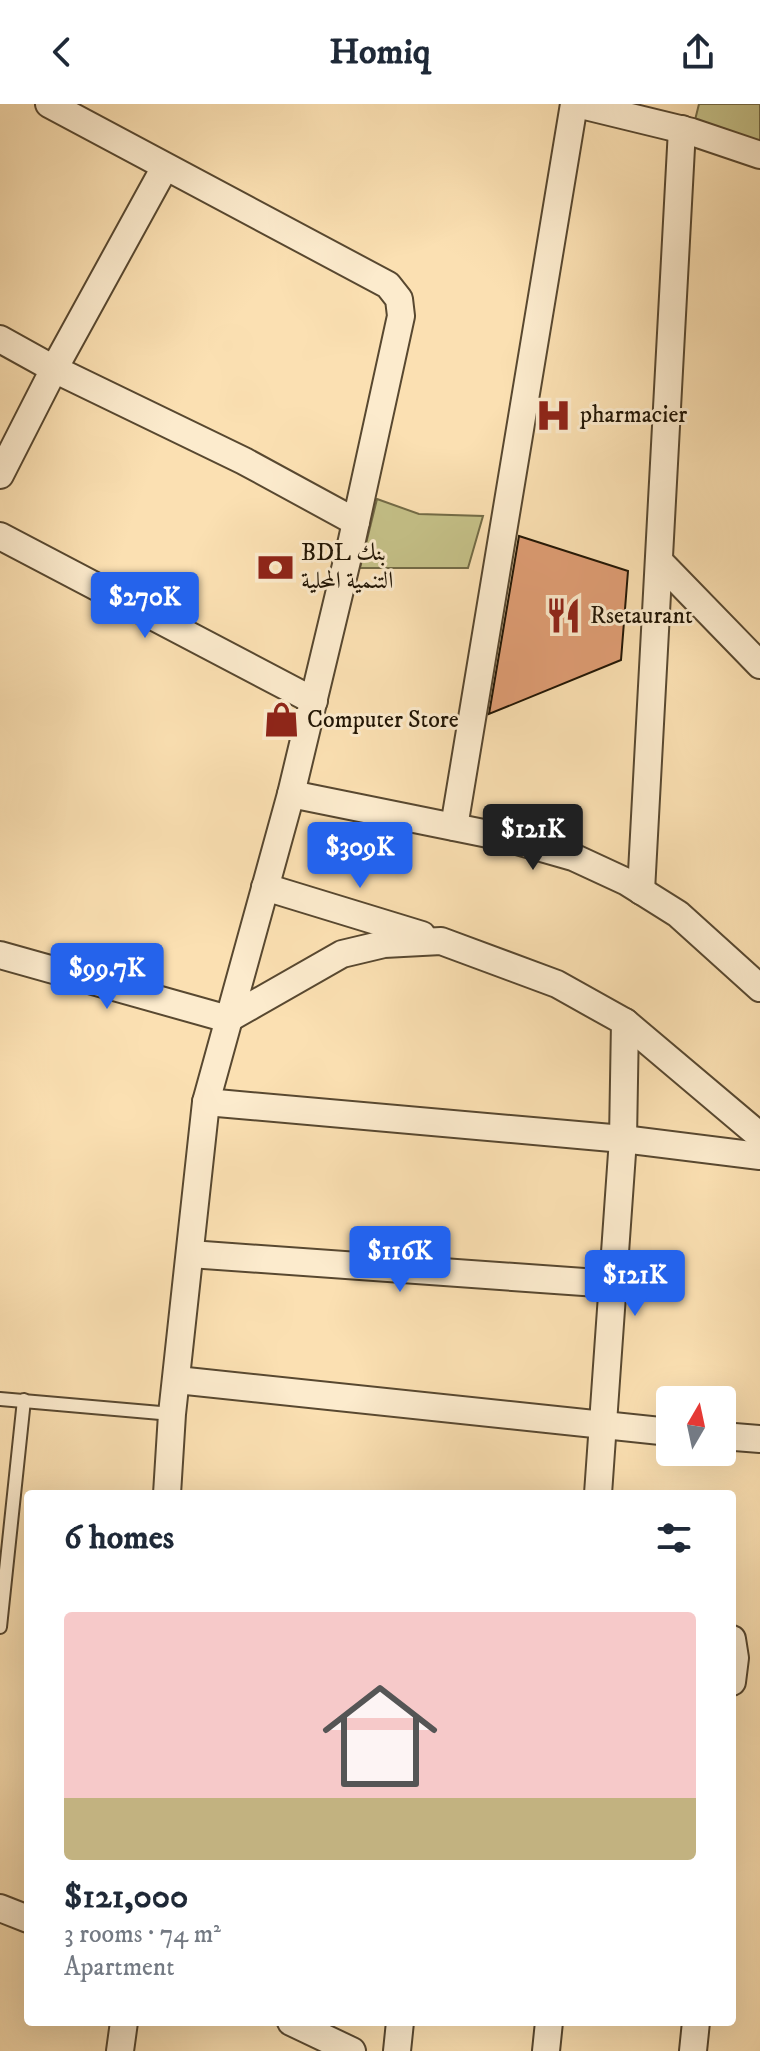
<!DOCTYPE html>
<html lang="en">
<head>
<meta charset="utf-8">
<style>
	body { margin:0; font-family:"IM FELL DW Pica",Amiri,serif; background:#f6f6f7; color:#1f2937; height:100vh; display:flex; flex-direction:column; font-size:30px; white-space:nowrap }
	* { box-sizing:border-box; margin:0 }
	p { font-size:26px; color:#747a83 }
	.icon { flex:none; width:44px; height:44px; fill:none; stroke:currentColor; stroke-width:2; stroke-linecap:round; stroke-linejoin:round }
	.map { position:relative; flex:1; overflow:hidden }
	.side { position:absolute; left:24px; top:1386px; width:712px; height:536px; display:flex; flex-direction:column; background:#fff; border-radius:8px; box-shadow:0 8px 32px #0002 }
	.side>* { flex:none }
	.needle { width:52px; rotate:9deg }
	.buttons { position:absolute; left:656px; top:1282px; display:grid; gap:16px }
	.buttons a { display:grid; place-items:center; width:80px; height:80px; border-radius:8px; background:#fff; box-shadow:0 8px 32px #0002; font-size:40px }
	.price { position:absolute; translate:-50% -68px; padding:0 18px; border-radius:8px; background:#2563eb; color:#fff; font-size:26px; line-height:52px; filter:drop-shadow(0 2px 4px #0008) }
	.price::after { content:''; position:absolute; left:50%; top:48px; width:24px; height:18px; margin-left:-12px; background:inherit; clip-path:polygon(0 0,100% 0,50% 100%) }
	.price.selected { background:#222; color:#fff }
	ul { padding:0; list-style:none }
	li { display:grid; align-content:center; gap:16px; height:424px; padding:0 40px }
	li+li { border-top:2px solid #e0e1e3 }
	li span { display:grid; place-items:center; height:248px; border-radius:8px; color:#555 }
	li>.icon { margin-inline-start:auto }
	span .icon { width:144px; height:144px; fill:#fffc; stroke-width:1 }
	li b { font-size:34px }
	h2 { display:flex; justify-content:space-between; align-items:center; height:96px; padding:0 40px; font-size:34px }
	header { display:flex; justify-content:space-between; align-items:center; height:104px; padding:0 40px; background:#fff; font-size:36px; font-weight:700 }
	.map>svg:first-child { display:block }
	.green { fill:#c5c188; stroke:#736b46; stroke-width:2 }
	.building { fill:#df9d74; stroke:#211504; stroke-width:2 }
	.lines { fill:none; stroke-linecap:round; stroke-linejoin:round }
	.lane-casing { stroke:#584830; stroke-width:16 }
	.street-casing { stroke:#584830; stroke-width:30 }
	.lane { stroke:#fcebcd; stroke-width:12 }
	.street { stroke:#fcebcd; stroke-width:26 }
	.labels { text-anchor:middle; dominant-baseline:central; stroke-width:6; stroke-linejoin:round; paint-order:stroke }
	.poi-label { font-size:24px; fill:#211504; stroke:#fcebcd; text-anchor:start }
</style>
</head>
<body>
<header><svg class="icon" aria-label="back" viewBox="0 0 24 24"><path d="M15 5l-7 7 7 7"/></svg>Homiq<svg class="icon" aria-label="share" viewBox="0 0 24 24"><path d="M12 15V3M7 8l5-5 5 5M5 13v7h14v-7"/></svg></header>
<div class="map">
<svg width="760" height="1947" viewBox="0 0 760 1947">
	<rect width="100%" height="100%" fill="#fbe0b2"/>
	<filter id="stains"><feTurbulence type="fractalNoise" baseFrequency=".0025" numOctaves="4"/><feColorMatrix values="0 0 0 0 .2 0 0 0 0 .09 0 0 0 0 .02 0 0 0 .5 -.17"/></filter>
	<radialGradient id="worn" r=".72"><stop offset=".6" stop-color="#630" stop-opacity="0"/><stop offset="1" stop-color="#630" stop-opacity=".3"/></radialGradient>
	<!-- green -->
	<g class="green">
		<polygon points="699,0 760,0 760,43 692,28"/>
		<polygon points="377,395 419,410 483,412 468,464 360,464"/>
	</g>
	<!-- building -->
	<polygon class="building" points="519,432 628,467 621,556 489,610"/>
	<g class="lines">
		<defs>
			<g id="lane">
				<polyline points="0,1295 172,1310"/>
				<polyline points="0,1523 24,1296"/>
			</g>
			<g id="street">
				<polyline points="49,0 388,181 399,195 401,212 352,436 291,690 206,998 172,1310 167,1390"/>
				<polyline points="577,0 692,28 760,51"/>
				<polyline points="0,235 54,265 244,357 356,418"/>
				<polyline points="0,371 54,265 165,63"/>
				<polyline points="0,432 314,597"/>
				<polyline points="659,457 760,561"/>
				<polyline points="291,690 503,733 573,753 627,778 678,810 760,884"/>
				<polyline points="454,723 574,0"/>
				<polyline points="265,783 422,831"/>
				<polyline points="641,787 682,25"/>
				<polyline points="0,851 228,915 342,850 384,840 441,837 557,880 625,918 623,1035 598,1390"/>
				<polyline points="625,918 760,1032"/>
				<polyline points="206,998 623,1035 760,1052"/>
				<polyline points="190,1150 612,1180"/>
				<polyline points="177,1276 670,1328"/>
				<polyline points="722,1332 760,1335"/>
				<polyline points="732,1535 735,1554 732,1578"/>
				<polyline points="0,1804 28,1815"/>
				<polyline points="291,1918 352,1947"/>
				<polyline points="120,1947 124,1918"/>
				<polyline points="397,1947 400,1918"/>
				<polyline points="546,1947 549,1918"/>
				<polyline points="693,1947 696,1918"/>
			</g>
		</defs>
		<!-- lane casing -->
		<use href="#lane" class="lane-casing"/>
		<!-- street casing -->
		<use href="#street" class="street-casing"/>
		<!-- lane -->
		<use href="#lane" class="lane"/>
		<!-- street -->
		<use href="#street" class="street"/>
	</g>
	<!-- icons -->
	<defs>
		<symbol id="hospital-bare" viewBox="-9 -9 18 18"><path d="M-5-5h3v3.5h4V-5h3V5h-3V1.5h-4V5h-3Z" fill="#8f2418" stroke="#fcebcd" stroke-width="2.5" paint-order="stroke"/></symbol>
		<symbol id="bank-bare" viewBox="-9 -9 18 18"><path d="M-6-4H6V4H-6ZM0-2.3a2.3 2.3 0 1 0 0 4.6a2.3 2.3 0 1 0 0-4.6Z" fill="#8f2418" stroke="#fcebcd" stroke-width="2.5" paint-order="stroke"/></symbol>
		<symbol id="restaurant-bare" viewBox="-9 -9 18 18"><path d="M-5-6h1v4h1v-4h1v4h1v-4h1v5L-1.5 .5V6h-2V.5L-5-1ZM5-6V6H3V1.5H1.5Q1.5-4 5-6Z" fill="#8f2418" stroke="#fcebcd" stroke-width="2.5" paint-order="stroke"/></symbol>
		<symbol id="shop-bare" viewBox="-9 -9 18 18"><path d="M-5-2.5h2.3a2.7 3.5 0 0 1 5.4 0H5L5.5 6h-11ZM-1.5-2.5h3a1.5 2.3 0 0 0-3 0Z" fill="#8f2418" stroke="#fcebcd" stroke-width="2.5" paint-order="stroke"/></symbol>
	</defs>
	<g fill-rule="evenodd">
		<use href="#hospital-bare" x="528" y="286" width="51" height="51"/>
		<use href="#bank-bare" x="250" y="438" width="51" height="51"/>
		<use href="#restaurant-bare" x="538" y="486" width="51" height="51"/>
		<use href="#shop-bare" x="256" y="590" width="51" height="51"/>
	</g>
	<g class="labels">
		<!-- poi labels -->
		<g class="poi-label">
			<text x="580" y="311">pharmacier</text>
			<text x="301" y="449">BDL بنك<tspan x="301" dy="28">التنمية المحلية</tspan></text>
			<text x="590" y="512">Rsetaurant</text>
			<text x="307" y="616">Computer Store</text>
		</g>
	</g>
	<rect width="100%" height="100%" filter="url(#stains)"/>
	<rect width="100%" height="100%" fill="url(#worn)"/>
</svg>
<div class="buttons">
<a><svg class="needle" viewBox="-14 -14 28 28"><path d="M0-13l5 13h-10z" fill="#e53935"/><path d="M0 13l5-13h-10z" fill="#747a83"/></svg></a>
</div>
<b class="price" style="left:145px;top:536px">$270K</b>
<b class="price selected" style="left:533px;top:768px">$121K</b>
<b class="price" style="left:360px;top:786px">$309K</b>
<b class="price" style="left:107px;top:907px">$99.7K</b>
<b class="price" style="left:400px;top:1190px">$116K</b>
<b class="price" style="left:635px;top:1214px">$121K</b>
<section class="side">
<h2>6 homes<svg class="icon" aria-label="filters" viewBox="0 0 24 24"><path d="M4 7h16M4 17h16"/><circle cx="9" cy="7" r="2"/><circle cx="15" cy="17" r="2"/></svg></h2>
<ul>
<li><span style="background:linear-gradient(#f6c9c9 75%,#c2b280 0)"><svg class="icon" aria-label="home" viewBox="0 0 24 24"><path d="M3 11l9-7 9 7M6 9v11h12V9"/></svg></span><div><b>$121,000</b><p>3 rooms · 74 m²</p><p>Apartment</p></div></li>
</ul>
</section>
</div>
</body>
</html>
